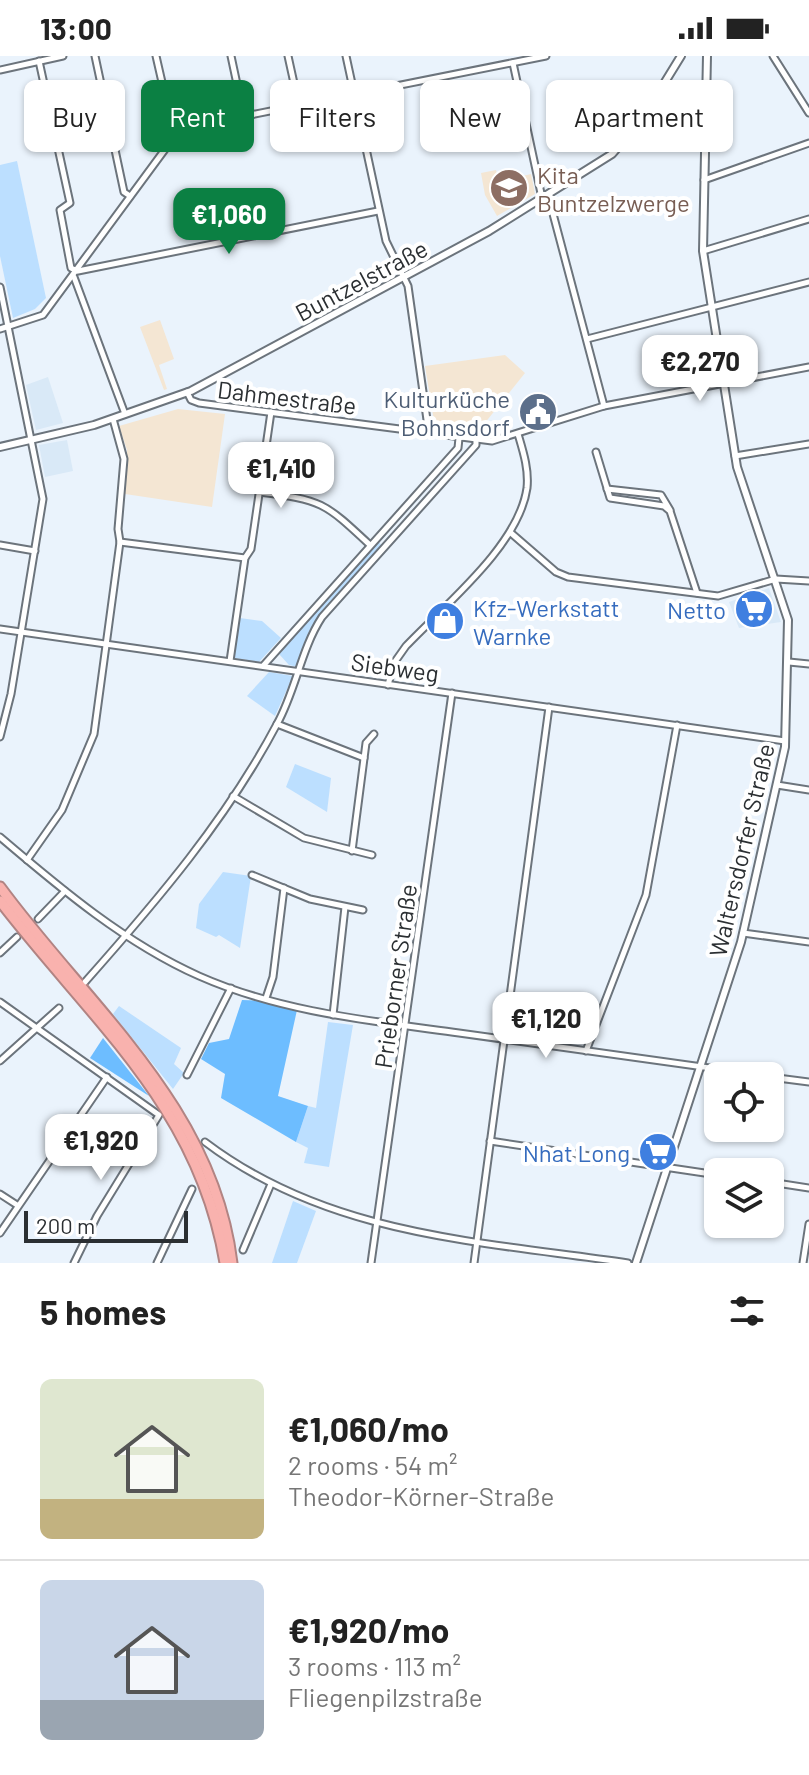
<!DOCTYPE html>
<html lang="en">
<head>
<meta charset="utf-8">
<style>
	body { margin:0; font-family:Barlow,sans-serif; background:#f6f6f6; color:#222; height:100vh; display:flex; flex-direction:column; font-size:30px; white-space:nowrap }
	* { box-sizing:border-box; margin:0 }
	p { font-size:26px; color:#767676 }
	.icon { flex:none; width:44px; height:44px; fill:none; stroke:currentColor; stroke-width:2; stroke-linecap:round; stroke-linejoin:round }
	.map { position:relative; height:1207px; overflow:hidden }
	.drawer { display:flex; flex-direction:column; background:#fff; flex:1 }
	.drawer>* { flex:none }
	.banner { position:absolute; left:24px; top:24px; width:762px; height:72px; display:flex; gap:16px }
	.fabs { position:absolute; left:704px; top:1006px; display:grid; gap:16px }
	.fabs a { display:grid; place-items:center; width:80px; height:80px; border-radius:12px; background:#fff; box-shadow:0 2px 6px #0004; font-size:40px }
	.scale { position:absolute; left:24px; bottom:20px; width:164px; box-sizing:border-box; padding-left:8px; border:4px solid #2b2f32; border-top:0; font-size:22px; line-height:28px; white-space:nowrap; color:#2b2f32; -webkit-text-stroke:6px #fff; paint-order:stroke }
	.price { position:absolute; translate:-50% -68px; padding:0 18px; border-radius:16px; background:#fff; color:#222; font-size:26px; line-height:52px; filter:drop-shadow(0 2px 4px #0008) }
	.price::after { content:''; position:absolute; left:50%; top:48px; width:24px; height:18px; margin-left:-12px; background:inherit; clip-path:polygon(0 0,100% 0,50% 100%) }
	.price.selected { background:#0b8043; color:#fff }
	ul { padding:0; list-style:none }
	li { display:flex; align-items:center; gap:24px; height:200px; padding:0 40px }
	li+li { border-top:2px solid #e0e0e0 }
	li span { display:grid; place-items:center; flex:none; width:224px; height:160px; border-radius:12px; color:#555 }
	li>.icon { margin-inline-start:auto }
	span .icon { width:96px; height:96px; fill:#fffc; stroke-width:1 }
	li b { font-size:34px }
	h2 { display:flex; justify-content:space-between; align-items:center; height:96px; padding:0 40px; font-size:34px }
	.tag { padding:0 28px; border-radius:12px; background:#fff; box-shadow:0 2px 6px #0004; font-size:28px; line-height:72px }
	.tag.selected { background:#0b8043; color:#fff }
	.status { display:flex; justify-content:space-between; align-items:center; height:56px; padding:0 40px; background:#fff; direction:ltr }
	.status svg { height:22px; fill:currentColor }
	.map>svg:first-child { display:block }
	.built { fill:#d9e9f7 }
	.education { fill:#f4e6d3 }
	.green { fill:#bcdfff }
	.forest { fill:#6dbdff }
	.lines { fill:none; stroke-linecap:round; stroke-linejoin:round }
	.minor-casing { stroke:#6c747c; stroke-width:9 }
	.tertiary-casing { stroke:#6c747c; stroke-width:10 }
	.motorway-casing { stroke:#b18483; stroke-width:13 }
	.minor { stroke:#fff; stroke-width:5 }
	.tertiary { stroke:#fff; stroke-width:6 }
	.motorway { stroke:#f9b2ae; stroke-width:9 }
	.labels { text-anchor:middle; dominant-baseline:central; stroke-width:8; stroke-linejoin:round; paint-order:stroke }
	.education-label { font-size:24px; fill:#785e54; stroke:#fff; text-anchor:start }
	.street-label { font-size:24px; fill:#2b2f32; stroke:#fff }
	.service-label { font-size:24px; fill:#4e5e75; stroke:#fff; text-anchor:end }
	.shop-label { font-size:24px; fill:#366cbe; stroke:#fff; text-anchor:end }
</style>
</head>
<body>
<div class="status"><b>13:00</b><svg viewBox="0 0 49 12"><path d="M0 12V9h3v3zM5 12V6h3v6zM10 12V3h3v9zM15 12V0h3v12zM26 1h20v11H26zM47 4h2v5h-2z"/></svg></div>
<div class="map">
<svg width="809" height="1207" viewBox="0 0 809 1207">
	<rect width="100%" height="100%" fill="#eaf3fc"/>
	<!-- built -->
	<g class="built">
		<polygon points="48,321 63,367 36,374 26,329"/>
		<polygon points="67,384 73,415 45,421 39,389"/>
		<polygon points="769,532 781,566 739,572 729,546"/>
	</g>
	<!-- education -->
	<g class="education">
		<polygon points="496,114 499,126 531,118 535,138 497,160 485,139 481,117"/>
		<polygon points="160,264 174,303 159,309 167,333 164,334 140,271"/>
		<polygon points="505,299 525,317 480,373 480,378 441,372 440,367 434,365 425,310"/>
		<polygon points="178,353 225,358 212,451 125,438 127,394 119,370"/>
	</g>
	<!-- green -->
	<g class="green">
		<polygon points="17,105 46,242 35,253 13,262 0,200 0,109"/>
		<polygon points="377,484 382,490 324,552 297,611 289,609 279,598"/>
		<polygon points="240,562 262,565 281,582 259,606 234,602"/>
		<polygon points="269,616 293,620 275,660 247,640"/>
		<polygon points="295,708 331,722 327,756 286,731"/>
		<polygon points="223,816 251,820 240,892 219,879 216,881 196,872 199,848"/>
		<polygon points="119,950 181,992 174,1008 184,1017 173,1033 113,958"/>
		<polygon points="328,966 353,969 329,1111 304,1107 308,1092 296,1086 308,1050 316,1052"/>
		<polygon points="293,1145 316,1155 297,1207 272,1207"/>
	</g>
	<!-- forest -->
	<g class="forest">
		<polygon points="242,944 267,945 297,954 278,1040 308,1050 296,1086 221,1042 225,1018 201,1003 209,987 229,983"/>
		<polygon points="103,982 149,1040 90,1002"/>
	</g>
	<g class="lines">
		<defs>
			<g id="minor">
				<polyline points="95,0 124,136 130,140"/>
				<polyline points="156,0 172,70 177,77"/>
				<polyline points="231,0 244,61"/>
				<polyline points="288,0 299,50"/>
				<polyline points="346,0 386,185 408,230 429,378"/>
				<polyline points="773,0 809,57"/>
				<polyline points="39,5 70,147 60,154 71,212 77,215"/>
				<polyline points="513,7 542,142"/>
				<polyline points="0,14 63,0"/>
				<polyline points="704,124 809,87"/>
				<polyline points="548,139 604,350"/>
				<polyline points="703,195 809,163"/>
				<polyline points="78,215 378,155"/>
				<polyline points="74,221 125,358"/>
				<polyline points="0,231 43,443 11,638 0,681"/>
				<polyline points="0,273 43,259 180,73 546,0"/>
				<polyline points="587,283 809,226"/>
				<polyline points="187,336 191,344 199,347 492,385 604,350 809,311"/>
				<polyline points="596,396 610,442 664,450 670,455 697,537"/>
				<polyline points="735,400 809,388"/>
				<polyline points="607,433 661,439 670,454"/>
				<path d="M259 436C322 444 324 446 370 489"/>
				<polyline points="511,477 556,516 568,521 718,540 776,523 809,525"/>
				<polyline points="120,486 245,502"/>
				<polyline points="0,489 35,495"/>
				<polyline points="0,573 785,685"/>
				<polyline points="230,605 245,502 251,493 271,356"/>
				<polyline points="789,606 809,608"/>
				<polyline points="263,610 458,392 459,382"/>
				<path d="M388 629 394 607 406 590C446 548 519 489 527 432 529 413 523 395 518 378"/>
				<polyline points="277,668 364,702"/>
				<polyline points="777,729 809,734"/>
				<polyline points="233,740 304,782 372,799"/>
				<path d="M0 781C61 833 125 887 199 920 280 956 372 965 459 977 562 991 664 1005 766 1020"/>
				<polyline points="352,795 366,687 374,678"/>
				<polyline points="27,804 62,754 94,678 120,486 118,473 124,403 113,363"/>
				<polyline points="252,819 310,843 363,854"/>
				<polyline points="38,863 65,835"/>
				<polyline points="743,877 809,886"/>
				<polyline points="0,897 17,881"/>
				<path d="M85 926C156 846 227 763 277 668 296 634 301 593 322 561L476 389V384"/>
				<polyline points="266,942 273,921 284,832"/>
				<polyline points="0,946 159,1059 97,1160 74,1207"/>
				<polyline points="333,959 345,851"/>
				<polyline points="586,995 646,839 677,669"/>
				<polyline points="0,1005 59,952"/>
				<polyline points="187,1019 231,932"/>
				<polyline points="770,1021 809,1026"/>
				<polyline points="490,1085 718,1119"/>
				<path d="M205 1086C329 1180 479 1185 628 1207"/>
				<polyline points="770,1126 809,1132"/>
				<polyline points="0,1138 17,1149"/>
				<polyline points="0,1177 107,1021"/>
				<polyline points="243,1194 271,1128"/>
				<polyline points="157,1207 192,1133"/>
				<polyline points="371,1207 452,637"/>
				<polyline points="474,1207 549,651"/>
				<polyline points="803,1207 809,1168"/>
			</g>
			<g id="tertiary">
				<polyline points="0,391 94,369 191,335 489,175 612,98 641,65 681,0"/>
				<polyline points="636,1207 741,886 785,691 788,564 737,411 703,195 707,0"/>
			</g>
			<g id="motorway">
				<path d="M0 831C88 951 213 1050 232 1207"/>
				<path d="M0 845C92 965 199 1050 225 1207"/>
			</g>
		</defs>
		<!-- minor casing -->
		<use href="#minor" class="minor-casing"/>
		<!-- tertiary casing -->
		<use href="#tertiary" class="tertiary-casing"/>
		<!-- motorway casing -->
		<use href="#motorway" class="motorway-casing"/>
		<!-- minor -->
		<use href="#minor" class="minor"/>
		<!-- tertiary -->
		<use href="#tertiary" class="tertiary"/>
		<!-- motorway -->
		<use href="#motorway" class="motorway"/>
	</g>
	<!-- icons -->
	<defs>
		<symbol id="school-disc" viewBox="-11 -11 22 22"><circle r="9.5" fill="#8d6e63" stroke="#fff"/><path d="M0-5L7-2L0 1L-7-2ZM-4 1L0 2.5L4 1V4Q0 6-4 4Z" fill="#fff"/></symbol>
		<symbol id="civic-disc" viewBox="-11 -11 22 22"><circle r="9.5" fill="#5c6f8a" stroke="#fff"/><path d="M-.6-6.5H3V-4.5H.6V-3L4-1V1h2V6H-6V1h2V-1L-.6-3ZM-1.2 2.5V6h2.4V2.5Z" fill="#fff"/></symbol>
		<symbol id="supermarket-disc" viewBox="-11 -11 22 22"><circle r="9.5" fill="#3f7fe0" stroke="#fff"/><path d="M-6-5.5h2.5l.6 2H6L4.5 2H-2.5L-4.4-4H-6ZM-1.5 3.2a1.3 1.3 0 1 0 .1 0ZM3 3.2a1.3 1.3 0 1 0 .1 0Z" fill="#fff"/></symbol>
		<symbol id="shop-disc" viewBox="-11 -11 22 22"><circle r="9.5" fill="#3f7fe0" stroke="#fff"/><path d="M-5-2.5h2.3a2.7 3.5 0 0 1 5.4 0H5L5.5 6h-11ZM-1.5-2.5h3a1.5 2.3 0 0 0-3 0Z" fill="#fff"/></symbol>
	</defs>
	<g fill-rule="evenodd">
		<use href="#school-disc" x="487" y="110" width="44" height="44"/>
		<use href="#civic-disc" x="516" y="334" width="44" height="44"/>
		<use href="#supermarket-disc" x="732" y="531" width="44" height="44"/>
		<use href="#shop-disc" x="423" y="543" width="44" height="44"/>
		<use href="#supermarket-disc" x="636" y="1074" width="44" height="44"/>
	</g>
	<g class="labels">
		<!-- education labels -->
		<g class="education-label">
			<text x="537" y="118">Kita<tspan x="537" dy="28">Buntzelzwerge</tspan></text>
		</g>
		<!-- street labels -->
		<g class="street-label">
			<text transform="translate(361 224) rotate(-28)">Buntzelstraße</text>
			<text transform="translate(287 341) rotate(7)">Dahmestraße</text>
			<text transform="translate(395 611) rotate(8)">Siebweg</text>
			<text transform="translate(741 794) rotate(-77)">Waltersdorfer Straße</text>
			<text transform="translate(395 920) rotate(-82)">Prieborner Straße</text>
		</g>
		<!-- service labels -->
		<g class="service-label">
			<text x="510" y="342">Kulturküche<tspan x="510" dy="28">Bohnsdorf</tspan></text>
		</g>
		<!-- shop labels -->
		<g class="shop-label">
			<text x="473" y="551" text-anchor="start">Kfz-Werkstatt<tspan x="473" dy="28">Warnke</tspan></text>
			<text x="726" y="553">Netto</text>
			<text x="630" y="1096">Nhat Long</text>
		</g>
	</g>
</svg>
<div class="fabs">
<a><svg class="icon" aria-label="locate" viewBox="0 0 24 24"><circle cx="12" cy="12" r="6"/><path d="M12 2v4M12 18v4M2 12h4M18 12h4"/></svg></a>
<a><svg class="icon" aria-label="layers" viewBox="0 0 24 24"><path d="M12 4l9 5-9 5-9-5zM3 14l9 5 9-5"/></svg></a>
</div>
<div class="scale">200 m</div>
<b class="price selected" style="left:229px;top:200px">€1,060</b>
<b class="price" style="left:700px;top:347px">€2,270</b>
<b class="price" style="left:281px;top:454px">€1,410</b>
<b class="price" style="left:546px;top:1004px">€1,120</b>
<b class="price" style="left:101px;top:1126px">€1,920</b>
<div class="banner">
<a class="tag">Buy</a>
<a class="tag selected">Rent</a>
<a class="tag">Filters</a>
<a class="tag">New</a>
<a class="tag">Apartment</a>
</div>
</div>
<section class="drawer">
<h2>5 homes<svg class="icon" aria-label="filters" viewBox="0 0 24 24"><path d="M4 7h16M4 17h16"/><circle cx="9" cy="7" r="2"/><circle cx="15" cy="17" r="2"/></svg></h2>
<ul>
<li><span style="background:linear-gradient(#dfe7d0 75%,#c2b280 0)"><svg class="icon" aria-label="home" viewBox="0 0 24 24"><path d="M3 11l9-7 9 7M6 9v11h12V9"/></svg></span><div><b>€1,060/mo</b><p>2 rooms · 54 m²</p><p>Theodor-Körner-Straße</p></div></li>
<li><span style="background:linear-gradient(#c9d6e8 75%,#9aa5b1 0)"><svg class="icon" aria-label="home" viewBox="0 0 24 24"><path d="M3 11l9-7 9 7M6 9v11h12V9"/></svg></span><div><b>€1,920/mo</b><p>3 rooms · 113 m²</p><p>Fliegenpilzstraße</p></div></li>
</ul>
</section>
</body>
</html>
